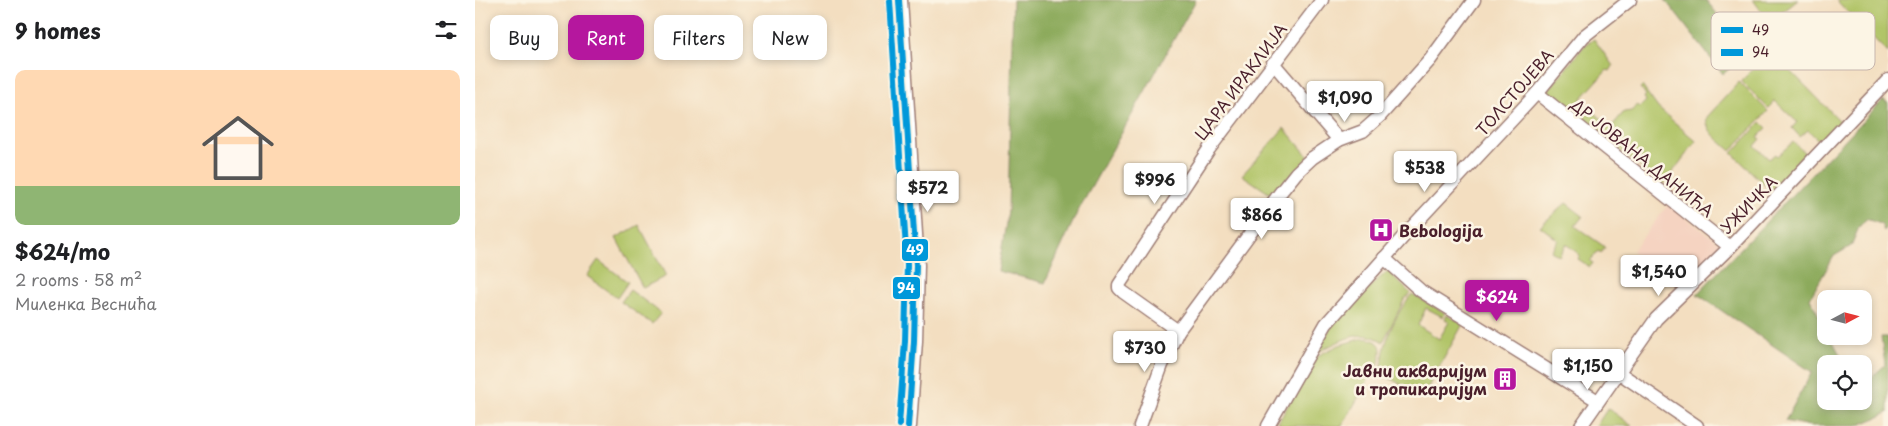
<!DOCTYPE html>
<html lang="en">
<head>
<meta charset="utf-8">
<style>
	body { margin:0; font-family:"Playpen Sans",sans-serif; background:#f6f6f6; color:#202124; height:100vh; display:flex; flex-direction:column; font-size:19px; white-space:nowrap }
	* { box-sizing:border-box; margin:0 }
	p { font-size:16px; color:#757577 }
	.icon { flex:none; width:28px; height:28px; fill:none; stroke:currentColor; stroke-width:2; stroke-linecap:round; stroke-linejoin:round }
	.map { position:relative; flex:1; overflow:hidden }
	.details { display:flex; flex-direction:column; background:#fff; width:475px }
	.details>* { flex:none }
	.hud { position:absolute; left:15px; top:15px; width:475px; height:45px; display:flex; gap:10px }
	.needle { width:32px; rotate:83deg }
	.fabs { position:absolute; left:1342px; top:290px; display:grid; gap:10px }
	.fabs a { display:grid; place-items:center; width:55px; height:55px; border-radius:10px; background:#fff; box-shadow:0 2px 8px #0003; font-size:25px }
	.price { position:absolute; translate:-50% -42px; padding:0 11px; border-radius:5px; background:#fff; color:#222; font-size:16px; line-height:32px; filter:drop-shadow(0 1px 2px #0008) }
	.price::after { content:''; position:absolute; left:50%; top:30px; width:15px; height:11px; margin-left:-8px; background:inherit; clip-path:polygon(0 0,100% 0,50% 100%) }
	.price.current { background:#b5179e; color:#fff }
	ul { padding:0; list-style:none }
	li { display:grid; align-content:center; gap:10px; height:265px; padding:0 15px }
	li+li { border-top:1px solid #e0e0e0 }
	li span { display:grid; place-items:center; height:155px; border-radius:10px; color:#555 }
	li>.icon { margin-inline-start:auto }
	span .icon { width:90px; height:90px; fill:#fffc; stroke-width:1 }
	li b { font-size:21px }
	h2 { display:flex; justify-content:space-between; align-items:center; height:60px; padding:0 15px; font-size:21px }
	.pill { padding:0 18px; border-radius:10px; background:#fff; box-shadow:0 2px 8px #0003; font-size:18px; line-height:45px }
	.pill.current { background:#b5179e; color:#fff }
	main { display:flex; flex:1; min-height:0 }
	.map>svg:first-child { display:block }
	.built { fill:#f5d3c1 }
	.green { fill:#b1c468; stroke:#7e724a }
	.forest { fill:#8caa5c; stroke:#6b6444 }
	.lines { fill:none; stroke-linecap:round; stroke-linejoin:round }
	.minor-casing { stroke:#9e7e76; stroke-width:15 }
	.major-casing { stroke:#9e7e76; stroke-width:19 }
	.minor { stroke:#fff; stroke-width:12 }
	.major { stroke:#fff; stroke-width:16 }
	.bus-1-casing { stroke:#fcf5e5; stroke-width:10 }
	.bus-2-casing { stroke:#fcf5e5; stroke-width:10 }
	.bus-1 { stroke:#0098da; stroke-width:6 }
	.bus-2 { stroke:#0098da; stroke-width:6 }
	.labels { text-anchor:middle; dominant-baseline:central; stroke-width:5; stroke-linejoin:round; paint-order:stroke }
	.street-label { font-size:16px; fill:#4a1f2b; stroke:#fcf5e5 }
	.poi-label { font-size:16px; font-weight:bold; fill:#4a1f2b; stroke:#fcf5e5; text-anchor:start }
	.key { fill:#fcf5e5; stroke:#c7b5ad; stroke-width:1 }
	.key-label { font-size:14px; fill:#4a1f2b }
	.line-badge { stroke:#fcf5e5; stroke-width:2 }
	.badge-label { font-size:14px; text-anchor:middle; font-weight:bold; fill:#fff }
</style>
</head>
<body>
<main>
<section class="details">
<h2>9 homes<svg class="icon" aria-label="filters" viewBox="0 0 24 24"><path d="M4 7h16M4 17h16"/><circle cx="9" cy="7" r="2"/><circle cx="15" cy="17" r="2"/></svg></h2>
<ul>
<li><span style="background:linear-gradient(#ffd9b3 75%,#8fb573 0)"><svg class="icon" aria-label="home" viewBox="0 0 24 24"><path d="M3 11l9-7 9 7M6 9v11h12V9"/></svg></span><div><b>$624/mo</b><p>2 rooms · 58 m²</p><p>Миленка Веснића</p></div></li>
</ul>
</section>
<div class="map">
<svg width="1413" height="426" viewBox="0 0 1413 426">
	<rect width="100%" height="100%" fill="#fcf5e5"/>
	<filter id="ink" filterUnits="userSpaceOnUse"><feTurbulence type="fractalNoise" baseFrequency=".02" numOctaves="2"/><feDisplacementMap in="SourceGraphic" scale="10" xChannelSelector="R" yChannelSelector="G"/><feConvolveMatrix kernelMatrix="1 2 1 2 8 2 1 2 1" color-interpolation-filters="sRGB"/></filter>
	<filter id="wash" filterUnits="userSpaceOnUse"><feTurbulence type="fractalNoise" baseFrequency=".0096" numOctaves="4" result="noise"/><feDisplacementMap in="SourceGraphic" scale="20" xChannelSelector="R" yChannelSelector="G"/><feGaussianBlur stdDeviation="1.12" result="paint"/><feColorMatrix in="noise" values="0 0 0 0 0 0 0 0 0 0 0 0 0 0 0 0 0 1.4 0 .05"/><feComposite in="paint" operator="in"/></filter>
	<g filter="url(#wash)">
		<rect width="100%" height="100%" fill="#f3dec0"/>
		<!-- built -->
		<polygon class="built" points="1193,205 1246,244 1202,284 1157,251"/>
		<!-- green -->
		<g class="green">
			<polygon points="1278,0 1323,0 1295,22"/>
			<polygon points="1361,0 1413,0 1413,53"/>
			<polygon points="1119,39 1138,66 1135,71 1132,70 1105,100 1136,127 1149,112 1156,111 1163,105 1165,107 1171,101 1169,97 1171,95 1165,88 1167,86 1183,108 1221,141 1188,185 1072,92 1109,46"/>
			<polygon points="1296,51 1367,123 1346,143 1333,130 1325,137 1317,128 1322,122 1300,101 1293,108 1266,81"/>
			<path d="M1264 82 1293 111 1256 151C1247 142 1229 131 1232 117Z"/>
			<polygon points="1286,122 1292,128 1283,137 1286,139 1280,146 1294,159 1300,154 1302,156 1318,142 1334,157 1299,194 1257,153"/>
			<polygon points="809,128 834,157 798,196 767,175"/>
			<polygon points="1091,203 1108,216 1100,226 1130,247 1126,253 1123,251 1115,261 1118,263 1115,267 1103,259 1105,255 1091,244 1084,256 1076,251 1083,240 1065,226"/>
			<polygon points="164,225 191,276 168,288 141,238"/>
			<polygon points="123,260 153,282 142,298 112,276"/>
			<path d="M913 271 935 293 929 300 908 342C886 327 865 341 843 352 850 325 891 290 913 271Z"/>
			<polygon points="155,290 186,313 177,324 146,302"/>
			<path d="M937 294 970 313 968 317 951 308 943 325 964 339 974 322 970 319 972 315 988 324 948 396 908 375 907 372C906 346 920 314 937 294Z"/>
			<path d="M888 338C913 341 906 352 902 371L895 377 867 426H809L803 423 840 357 864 345Z"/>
			<polygon points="1133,408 1157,426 1121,426"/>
		</g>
		<!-- forest -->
		<g class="forest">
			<polygon points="538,0 721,0 602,213 570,283 523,271 533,211"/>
			<polygon points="1190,0 1231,0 1273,53 1248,74"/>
			<polygon points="1408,100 1413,103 1413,226 1409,231 1406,224 1391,219 1384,227 1376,246 1359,256 1335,298 1351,330 1351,336 1355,336 1370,364 1351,364 1351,401 1389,401 1389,384 1410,365 1406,337 1413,337 1413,413 1382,426 1335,426 1310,421 1337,372 1222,294"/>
		</g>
	</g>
	<g filter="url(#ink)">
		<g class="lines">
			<defs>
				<g id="minor">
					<polyline points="798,63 864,140"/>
					<polyline points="1062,93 1255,247"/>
					<polyline points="909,258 946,291 1123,401"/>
					<polyline points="703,331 648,292 644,288 644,285 734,149 847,0"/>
					<polyline points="1143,372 1222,426"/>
					<polyline points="665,426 687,365 703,331 805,193 821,173 837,158 864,140 888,131 905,116 955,60 999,0"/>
					<polyline points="793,426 851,324 937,227 1062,93 1109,36 1155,0"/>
					<polyline points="1106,426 1181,319 1255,247 1413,80"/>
				</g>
				<polyline id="major" points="424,0 441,265 439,341 433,426"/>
			</defs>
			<!-- minor casing -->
			<use href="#minor" class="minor-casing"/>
			<!-- major casing -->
			<use href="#major" class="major-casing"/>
			<!-- minor -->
			<use href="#minor" class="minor"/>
			<!-- major -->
			<use href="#major" class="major"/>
			<defs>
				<polyline id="bus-1" points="424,0 441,265 439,341 433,426"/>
				<polyline id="bus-2" points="415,1 432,265 430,341 424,425"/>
			</defs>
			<!-- bus-1 casing -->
			<use href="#bus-1" class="bus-1-casing"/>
			<!-- bus-2 casing -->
			<use href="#bus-2" class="bus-2-casing"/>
			<!-- bus-1 -->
			<use href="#bus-1" class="bus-1"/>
			<!-- bus-2 -->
			<use href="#bus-2" class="bus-2"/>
		</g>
	</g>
	<!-- icons -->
	<defs>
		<symbol id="hospital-square" viewBox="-11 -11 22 22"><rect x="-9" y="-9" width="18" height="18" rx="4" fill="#b5179e" stroke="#fcf5e5"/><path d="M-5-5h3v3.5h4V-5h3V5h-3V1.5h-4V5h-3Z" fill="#fff"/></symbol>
		<symbol id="building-square" viewBox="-11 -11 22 22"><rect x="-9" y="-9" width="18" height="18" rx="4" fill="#b5179e" stroke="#fcf5e5"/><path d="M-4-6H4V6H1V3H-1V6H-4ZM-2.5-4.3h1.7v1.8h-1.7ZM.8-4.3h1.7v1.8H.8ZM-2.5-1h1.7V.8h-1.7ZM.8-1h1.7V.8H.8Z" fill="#fff"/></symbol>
	</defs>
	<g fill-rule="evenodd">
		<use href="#hospital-square" x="892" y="216" width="28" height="28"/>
		<use href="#building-square" x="1016" y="365" width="28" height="28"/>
	</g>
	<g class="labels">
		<!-- street labels -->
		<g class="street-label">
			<text transform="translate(765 81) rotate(-53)">ЦАРА ИРАКЛИЈА</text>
			<text transform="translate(1039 92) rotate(-49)">ТОЛСТОЈЕВА</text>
			<text transform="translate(1168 157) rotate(39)">ДР ЈОВАНА ДАНИЋА</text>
			<text transform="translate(1273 204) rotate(-46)">УЖИЧКА</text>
		</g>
		<!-- poi labels -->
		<g class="poi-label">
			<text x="924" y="230">Bebologija</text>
			<text x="1012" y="370" text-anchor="end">Јавни акваријум<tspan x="1012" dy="18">и тропикаријум</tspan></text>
		</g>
	</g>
	<!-- legend -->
	<rect x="1236" y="12" width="164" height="58" rx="8" class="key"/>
	<rect x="1246" y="27" width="22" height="6" fill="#0098da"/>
	<rect x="1246" y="49" width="22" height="7" fill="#0098da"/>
	<g class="key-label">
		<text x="1277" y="35">49</text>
		<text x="1277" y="57">94</text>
	</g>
	<g class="line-badge">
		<rect x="426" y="238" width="28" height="24" rx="5" fill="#0098da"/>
		<rect x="417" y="276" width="29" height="24" rx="5" fill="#0098da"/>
	</g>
	<g class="badge-label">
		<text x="440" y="255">49</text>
		<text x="431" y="293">94</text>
	</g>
</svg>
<div class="fabs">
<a><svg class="needle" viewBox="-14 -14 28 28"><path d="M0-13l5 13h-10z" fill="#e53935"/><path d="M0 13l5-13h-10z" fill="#757577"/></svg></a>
<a><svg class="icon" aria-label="locate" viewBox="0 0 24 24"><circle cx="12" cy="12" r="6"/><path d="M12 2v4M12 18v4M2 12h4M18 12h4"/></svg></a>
</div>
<b class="price" style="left:870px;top:123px">$1,090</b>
<b class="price" style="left:950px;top:193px">$538</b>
<b class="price" style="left:680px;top:205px">$996</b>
<b class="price" style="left:453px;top:213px">$572</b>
<b class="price" style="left:787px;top:240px">$866</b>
<b class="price" style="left:1184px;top:297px">$1,540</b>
<b class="price current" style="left:1022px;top:322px">$624</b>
<b class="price" style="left:670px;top:373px">$730</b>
<b class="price" style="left:1113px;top:391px">$1,150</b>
<div class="hud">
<a class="pill">Buy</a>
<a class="pill current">Rent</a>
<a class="pill">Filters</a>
<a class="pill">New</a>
</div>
</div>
</main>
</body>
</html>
